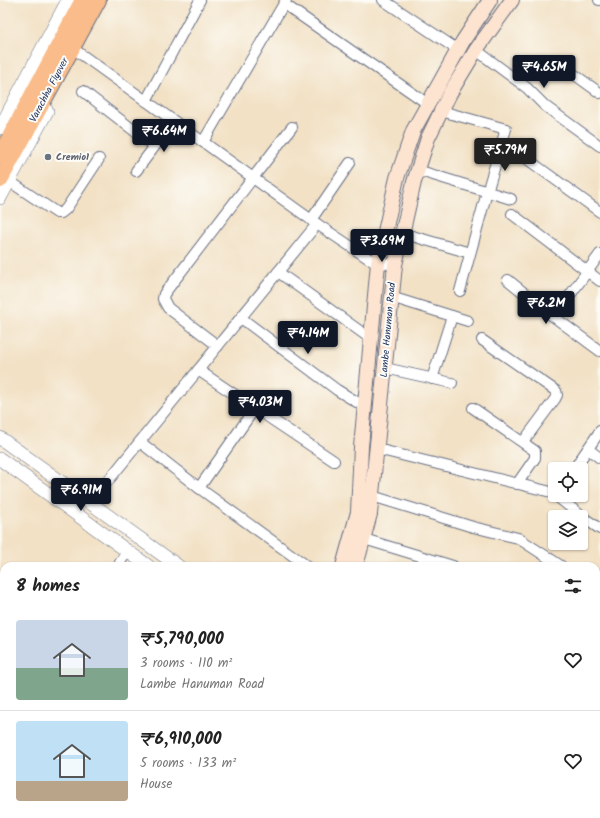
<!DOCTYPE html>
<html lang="en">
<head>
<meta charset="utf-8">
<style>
	body { margin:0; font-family:Kalam,sans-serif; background:#f2f2f2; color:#222; height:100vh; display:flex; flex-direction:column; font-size:15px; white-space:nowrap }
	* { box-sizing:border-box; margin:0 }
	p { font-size:13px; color:#767676 }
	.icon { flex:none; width:22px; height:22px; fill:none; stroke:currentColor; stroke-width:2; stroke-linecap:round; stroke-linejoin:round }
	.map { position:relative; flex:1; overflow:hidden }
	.panel { position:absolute; left:0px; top:562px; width:600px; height:256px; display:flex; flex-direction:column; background:#fff; border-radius:12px 12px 0 0; box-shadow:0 1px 3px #0004 }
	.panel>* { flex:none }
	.controls { position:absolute; left:548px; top:462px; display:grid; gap:8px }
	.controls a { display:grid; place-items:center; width:40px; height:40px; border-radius:4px; background:#fff; box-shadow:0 1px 3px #0004; font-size:20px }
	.price { position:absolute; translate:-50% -34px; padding:0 9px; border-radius:4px; background:#111827; color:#fff; font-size:13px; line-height:26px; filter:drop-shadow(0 1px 2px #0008) }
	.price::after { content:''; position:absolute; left:50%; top:24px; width:12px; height:9px; margin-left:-6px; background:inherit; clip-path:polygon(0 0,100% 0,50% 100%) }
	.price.selected { background:#222; color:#fff }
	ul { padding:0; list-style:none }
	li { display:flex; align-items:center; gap:12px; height:100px; padding:0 16px }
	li+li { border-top:1px solid #e0e0e0 }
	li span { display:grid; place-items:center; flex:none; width:112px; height:80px; border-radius:4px; color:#555 }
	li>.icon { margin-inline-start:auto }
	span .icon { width:48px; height:48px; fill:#fffc; stroke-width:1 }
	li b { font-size:17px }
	h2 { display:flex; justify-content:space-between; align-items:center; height:48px; padding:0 16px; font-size:17px }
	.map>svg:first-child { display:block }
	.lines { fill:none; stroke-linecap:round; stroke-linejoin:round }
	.minor-casing { stroke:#666d82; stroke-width:12 }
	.tertiary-casing { stroke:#666d82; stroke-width:14 }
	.secondary-casing { stroke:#666d82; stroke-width:16 }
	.primary-casing { stroke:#666d82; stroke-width:18 }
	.minor { stroke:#fff; stroke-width:10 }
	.tertiary { stroke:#fff; stroke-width:13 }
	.secondary { stroke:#fde4d0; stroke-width:14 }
	.primary { stroke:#f9bc8a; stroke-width:16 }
	.worship-dot { fill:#6b7280; stroke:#fdfcf7; stroke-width:1.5 }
	.labels { text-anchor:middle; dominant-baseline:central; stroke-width:4; stroke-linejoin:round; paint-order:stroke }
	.street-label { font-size:10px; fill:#1b2f5e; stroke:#fdfcf7 }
	.worship-label { font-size:10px; font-weight:bold; fill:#5b616d; stroke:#fdfcf7; text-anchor:start }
</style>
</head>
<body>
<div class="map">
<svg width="600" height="818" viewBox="0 0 600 818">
	<rect width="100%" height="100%" fill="#fdfcf7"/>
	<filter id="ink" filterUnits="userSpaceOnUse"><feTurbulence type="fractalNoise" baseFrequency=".025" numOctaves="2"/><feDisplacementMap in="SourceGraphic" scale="8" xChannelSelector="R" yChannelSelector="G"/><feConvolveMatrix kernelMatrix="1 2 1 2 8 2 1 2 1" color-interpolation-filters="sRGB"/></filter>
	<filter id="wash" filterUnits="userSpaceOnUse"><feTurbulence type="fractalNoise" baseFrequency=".012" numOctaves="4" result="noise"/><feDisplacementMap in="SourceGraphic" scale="16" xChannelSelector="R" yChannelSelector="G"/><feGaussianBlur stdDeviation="0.9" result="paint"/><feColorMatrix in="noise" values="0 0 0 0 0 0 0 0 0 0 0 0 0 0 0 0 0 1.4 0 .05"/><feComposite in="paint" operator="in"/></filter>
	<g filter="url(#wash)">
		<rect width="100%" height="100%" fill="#f2e1c5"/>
	</g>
	<g filter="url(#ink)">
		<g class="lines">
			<defs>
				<g id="minor">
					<polyline points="383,0 458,50"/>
					<polyline points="599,0 600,0"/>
					<polyline points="284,4 428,104"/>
					<polyline points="476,50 527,88 545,106 600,146"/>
					<polyline points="78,52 317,224 374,262 395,265"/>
					<polyline points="575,75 600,93"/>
					<polyline points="83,91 154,146"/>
					<polyline points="146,101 200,0"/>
					<polyline points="441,111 506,129 487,192 460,291"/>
					<polyline points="203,142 286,0"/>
					<polyline points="527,159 600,212"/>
					<polyline points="417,170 511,199"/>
					<polyline points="136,171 174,121"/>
					<polyline points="9,181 57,213 61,213 66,209 99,159"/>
					<polyline points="512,214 600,281"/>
					<polyline points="311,220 350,163"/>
					<polyline points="402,233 470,253"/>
					<polyline points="278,272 371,339"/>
					<polyline points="508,280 554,317 600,351"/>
					<polyline points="391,297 468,321"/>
					<polyline points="554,317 600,254"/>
					<polyline points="241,318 337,390 365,407"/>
					<polyline points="482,340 556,391 557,395 555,399 523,442"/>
					<polyline points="218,346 168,308 163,299 164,294 292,127"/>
					<polyline points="385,368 452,383"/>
					<polyline points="198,370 334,461"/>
					<polyline points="432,379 452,316"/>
					<polyline points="473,408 535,451 535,458 517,484"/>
					<polyline points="140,442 199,488 307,566"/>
					<polyline points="377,449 555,493"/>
					<polyline points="588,449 600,458"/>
					<polyline points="574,469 600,431"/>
					<polyline points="199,488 255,408"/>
					<polyline points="555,495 584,518 600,529"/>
					<polyline points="372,496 473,527 518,538 561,566"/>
					<polyline points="90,503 317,224"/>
					<polyline points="364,539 453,566"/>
					<polyline points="118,566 127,551"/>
					<polyline points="596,591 600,593"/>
					<polyline points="0,632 4,635"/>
					<polyline points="0,729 4,723"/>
					<polyline points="0,742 4,745"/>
					<polyline points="596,787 600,791"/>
					<polyline points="0,806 4,809"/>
					<polyline points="10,814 16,818"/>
					<polyline points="101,814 106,817"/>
					<polyline points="162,814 168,818"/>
					<polyline points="262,814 266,818"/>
					<polyline points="453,814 457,818"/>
					<polyline points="437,818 441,814"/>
				</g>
				<g id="tertiary">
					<polyline points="0,128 68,0"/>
					<polyline points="0,198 47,111"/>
					<polyline points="0,438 178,566"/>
					<polyline points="0,459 148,566"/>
					<polyline points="370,814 374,818"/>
					<polyline points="394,814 398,818"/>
				</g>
				<g id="secondary">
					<polyline points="343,566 358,512 361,447 378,263 397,178 413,131 463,41 490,0"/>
					<polyline points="356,566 370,514 395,265 414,182 428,138 450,93 476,50 512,0"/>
					<polyline points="210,818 213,814"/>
					<polyline points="227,818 230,814"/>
				</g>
				<g id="primary">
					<polyline points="0,156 83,0"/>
					<polyline points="0,180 98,0"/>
				</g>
			</defs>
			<!-- minor casing -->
			<use href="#minor" class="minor-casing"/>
			<!-- tertiary casing -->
			<use href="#tertiary" class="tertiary-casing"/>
			<!-- secondary casing -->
			<use href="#secondary" class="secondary-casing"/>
			<!-- primary casing -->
			<use href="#primary" class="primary-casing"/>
			<!-- minor -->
			<use href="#minor" class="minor"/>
			<!-- tertiary -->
			<use href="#tertiary" class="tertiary"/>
			<!-- secondary -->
			<use href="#secondary" class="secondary"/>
			<!-- primary -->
			<use href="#primary" class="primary"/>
		</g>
	</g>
	<!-- markers -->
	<circle class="worship-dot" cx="48" cy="157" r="4"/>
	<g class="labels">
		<!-- street labels -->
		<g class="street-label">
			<text transform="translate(49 90) rotate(-62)">Varachha Flyover</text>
			<text transform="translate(388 330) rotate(-85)">Lambe Hanuman Road</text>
		</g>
		<!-- worship labels -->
		<g class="worship-label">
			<text x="56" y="157">Cremio1</text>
		</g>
	</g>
</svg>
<div class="controls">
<a><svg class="icon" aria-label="locate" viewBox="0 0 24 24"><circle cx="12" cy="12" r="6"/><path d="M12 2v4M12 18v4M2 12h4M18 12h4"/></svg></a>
<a><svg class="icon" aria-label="layers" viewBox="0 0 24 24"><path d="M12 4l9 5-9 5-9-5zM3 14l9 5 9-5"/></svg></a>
</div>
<b class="price" style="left:544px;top:89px">₹4.65M</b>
<b class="price" style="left:164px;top:153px">₹6.64M</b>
<b class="price selected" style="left:505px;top:172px">₹5.79M</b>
<b class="price" style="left:382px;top:263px">₹3.69M</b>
<b class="price" style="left:546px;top:325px">₹6.2M</b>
<b class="price" style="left:308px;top:355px">₹4.14M</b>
<b class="price" style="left:260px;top:424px">₹4.03M</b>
<b class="price" style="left:81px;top:512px">₹6.91M</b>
<section class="panel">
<h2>8 homes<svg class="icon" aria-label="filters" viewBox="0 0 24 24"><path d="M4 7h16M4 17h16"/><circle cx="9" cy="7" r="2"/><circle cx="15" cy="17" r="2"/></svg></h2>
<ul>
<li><span style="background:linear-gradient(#c9d6e8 60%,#7fa58c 0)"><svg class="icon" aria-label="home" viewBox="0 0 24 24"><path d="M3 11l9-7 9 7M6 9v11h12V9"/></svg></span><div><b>₹5,790,000</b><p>3 rooms · 110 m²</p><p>Lambe Hanuman Road</p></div><svg class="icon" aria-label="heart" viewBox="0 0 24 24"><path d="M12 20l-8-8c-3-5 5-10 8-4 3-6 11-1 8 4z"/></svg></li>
<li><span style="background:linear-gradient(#bfe0f5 75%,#b9a48a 0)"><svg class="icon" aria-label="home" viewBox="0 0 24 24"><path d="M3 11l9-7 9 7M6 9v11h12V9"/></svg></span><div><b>₹6,910,000</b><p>5 rooms · 133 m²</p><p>House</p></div><svg class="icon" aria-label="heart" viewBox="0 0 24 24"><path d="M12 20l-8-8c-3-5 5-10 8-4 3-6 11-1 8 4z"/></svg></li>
</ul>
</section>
</div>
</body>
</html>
